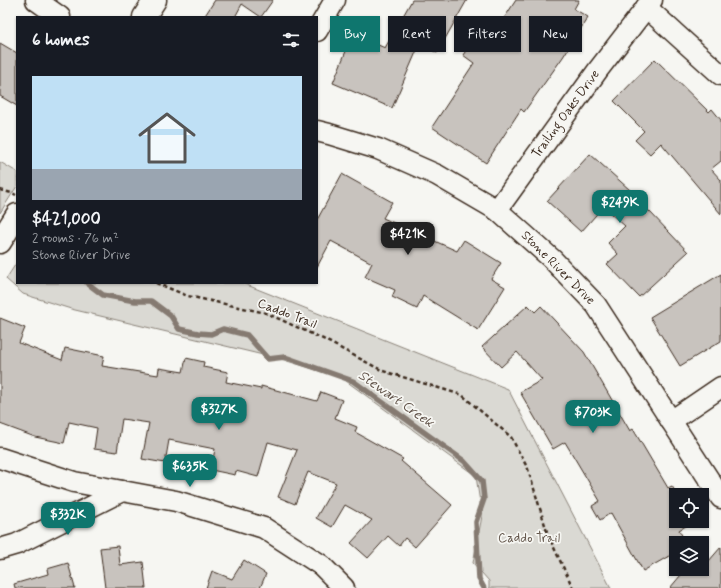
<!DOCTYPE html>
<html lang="en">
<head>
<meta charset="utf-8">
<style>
	body { margin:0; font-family:Mynerve,sans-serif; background:#20242c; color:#f1f3f6; height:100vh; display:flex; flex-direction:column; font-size:15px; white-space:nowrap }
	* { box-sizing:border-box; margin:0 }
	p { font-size:13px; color:#9ea1a6 }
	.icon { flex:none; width:22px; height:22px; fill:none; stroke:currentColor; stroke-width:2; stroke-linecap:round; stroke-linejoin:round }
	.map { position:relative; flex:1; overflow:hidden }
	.sheet { position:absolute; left:16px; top:16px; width:302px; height:268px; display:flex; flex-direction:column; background:#171b24; border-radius:0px; box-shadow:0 1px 3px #0004 }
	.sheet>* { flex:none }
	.banner { position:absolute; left:330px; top:16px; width:331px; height:36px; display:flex; gap:8px }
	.buttons { position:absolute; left:669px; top:488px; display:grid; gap:8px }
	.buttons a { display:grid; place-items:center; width:40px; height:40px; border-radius:0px; background:#171b24; box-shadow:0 1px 3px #0004; font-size:20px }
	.price { position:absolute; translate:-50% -34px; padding:0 9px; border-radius:8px; background:#0f766e; color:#fff; font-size:13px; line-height:26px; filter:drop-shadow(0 1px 2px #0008) }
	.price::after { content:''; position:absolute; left:50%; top:24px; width:12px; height:9px; margin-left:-6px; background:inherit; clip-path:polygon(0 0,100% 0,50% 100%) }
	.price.active { background:#222; color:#fff }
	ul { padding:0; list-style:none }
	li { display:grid; align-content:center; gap:8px; height:212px; padding:0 16px }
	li+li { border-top:1px solid #363941 }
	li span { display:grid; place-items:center; height:124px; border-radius:0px; color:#555 }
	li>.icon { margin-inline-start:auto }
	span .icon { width:72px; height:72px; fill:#fffc; stroke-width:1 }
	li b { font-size:17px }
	h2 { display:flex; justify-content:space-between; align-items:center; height:48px; padding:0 16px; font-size:17px }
	.pill { padding:0 14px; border-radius:0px; background:#171b24; box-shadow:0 1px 3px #0004; font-size:14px; line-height:36px }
	.pill.active { background:#0f766e; color:#fff }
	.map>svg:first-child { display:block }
	.green { fill:#dad9d3; stroke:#8a8278 }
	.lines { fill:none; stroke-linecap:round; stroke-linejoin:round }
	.stream { stroke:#857a71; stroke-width:5.5 }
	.building { fill:#c8c3be; stroke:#3b2a1e }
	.minor-casing { stroke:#3b2a1e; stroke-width:23 }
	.tertiary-casing { stroke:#3b2a1e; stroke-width:25 }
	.path { stroke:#3b2a1e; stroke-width:2.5; stroke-dasharray:4 3; stroke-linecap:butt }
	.minor { stroke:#f6f6f2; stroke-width:20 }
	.tertiary { stroke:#f6f6f2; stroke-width:22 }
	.labels { text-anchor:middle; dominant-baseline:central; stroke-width:3.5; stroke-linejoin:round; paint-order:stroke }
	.street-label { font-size:13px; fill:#3b2a1e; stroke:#f6f6f2 }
	.park-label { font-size:13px; fill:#63564b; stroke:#f6f6f2 }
	.water-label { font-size:14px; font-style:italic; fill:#605248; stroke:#f6f6f2 }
</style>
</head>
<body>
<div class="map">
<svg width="721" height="588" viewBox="0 0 721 588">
	<rect width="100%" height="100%" fill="#f6f6f2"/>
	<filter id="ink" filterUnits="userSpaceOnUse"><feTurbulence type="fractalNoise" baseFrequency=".025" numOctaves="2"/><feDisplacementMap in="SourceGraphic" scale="8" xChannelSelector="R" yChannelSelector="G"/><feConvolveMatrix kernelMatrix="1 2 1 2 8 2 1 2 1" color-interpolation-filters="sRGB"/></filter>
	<g filter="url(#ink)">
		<!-- green -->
		<g class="green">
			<polygon points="0,162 17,172 17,186 0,213"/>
			<polygon points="17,262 17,283 242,283 508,389 611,588 489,588 489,581 473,563 482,516 476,476 342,378 284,360 71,309 23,294 6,279"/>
		</g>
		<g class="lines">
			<!-- stream -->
			<polyline class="stream" points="87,283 103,295 135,301 151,301 171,316 179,329 198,333 211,334 223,329 247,335 268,359 285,357 353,381 464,461 482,481 484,499 476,522 479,579 484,588"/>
		</g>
		<!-- building -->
		<g class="building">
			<polygon points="215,0 273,0 261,17 242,4 235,17 204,17"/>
			<polygon points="412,0 467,0 437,53 420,43 392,108 333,83 353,34 385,48"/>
			<polygon points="516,0 579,0 574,9 588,17 563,57 524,112 521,109 486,163 432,127 474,63 463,55 473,40 478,43 495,19 501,23"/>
			<polygon points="0,43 17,53 17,106 0,96"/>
			<polygon points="655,59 709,112 712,109 721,120 721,161 711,169 721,180 721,214 661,143 650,154 635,140 644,131 614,101"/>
			<polygon points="590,154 630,190 630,191 688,252 639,297 607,264 618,254 608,243 625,226 603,207 581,232 547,201"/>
			<polygon points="342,174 392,202 383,218 457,251 464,240 501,263 491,279 505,287 478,330 423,296 417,309 392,297 395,290 365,277 372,263 331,241 317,267 317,220"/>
			<polygon points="721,274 721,341 680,366 650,317"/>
			<polygon points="528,305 535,312 541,306 584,352 630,431 633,429 668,488 672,486 677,495 676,495 676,521 693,522 679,530 686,543 676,543 676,552 643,571 611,513 600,520 592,506 600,501 565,442 553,449 520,392 542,380 517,352 501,367 482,347"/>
			<polygon points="0,318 25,328 19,343 62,360 65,348 104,356 102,366 158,375 159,368 183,372 186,358 204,362 203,367 228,372 226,382 261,389 261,386 317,401 321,392 342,400 335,418 357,427 355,432 403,459 401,461 452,505 415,547 405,538 399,546 388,536 368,558 351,543 372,520 345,505 332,527 316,518 336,483 308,472 295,504 278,497 297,450 268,442 258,477 236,471 235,475 211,470 215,449 169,440 165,463 142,459 149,423 122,419 117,452 94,449 97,428 69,422 64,443 35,437 0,424"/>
			<polygon points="118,546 120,565 143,562 146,588 105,588 100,548"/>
			<polygon points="721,547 721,588 670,588 686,569 702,569"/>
			<polygon points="244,560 266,574 260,588 206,588 212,571 232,579"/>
			<polygon points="68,563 75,588 15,588 14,584 48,574 47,569"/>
		</g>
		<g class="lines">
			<defs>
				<g id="minor">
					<polyline points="36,0 60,17"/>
					<polyline points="646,7 721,75"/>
					<polyline points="317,31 335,0"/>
					<polyline points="317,131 329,134 378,149 437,175 497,210 552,259 596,305 721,498"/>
					<polyline points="497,210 598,70 652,0"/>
					<polyline points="671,421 721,387"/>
					<polyline points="0,458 74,482 176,501 264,528 321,565 344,588"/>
					<polyline points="0,549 17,544 122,491"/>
				</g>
				<g id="tertiary">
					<polyline points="144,17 155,0"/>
					<polyline points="0,242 17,215"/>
				</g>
			</defs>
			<!-- minor casing -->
			<use href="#minor" class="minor-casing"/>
			<!-- tertiary casing -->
			<use href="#tertiary" class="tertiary-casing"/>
			<!-- path -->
			<g class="path">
				<polyline points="0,190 12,193 16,195"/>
				<polyline points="156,283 188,296 266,313 323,339 383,371 462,395 511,437 528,469 548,535 573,588"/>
			</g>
			<!-- minor -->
			<use href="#minor" class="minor"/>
			<!-- tertiary -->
			<use href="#tertiary" class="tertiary"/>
		</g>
	</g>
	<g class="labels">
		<!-- street labels -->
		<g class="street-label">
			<text transform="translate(566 114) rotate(-54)">Trailing Oaks Drive</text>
			<text transform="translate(558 268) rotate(45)">Stone River Drive</text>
			<text transform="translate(287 314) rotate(21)">Caddo Trail</text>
		</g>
		<!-- park labels -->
		<g class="park-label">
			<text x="529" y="538">Caddo Trail</text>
		</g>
		<!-- water labels -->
		<g class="water-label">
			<text transform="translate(396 399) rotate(35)">Stewart Creek</text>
		</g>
	</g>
</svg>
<div class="buttons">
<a><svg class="icon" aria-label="locate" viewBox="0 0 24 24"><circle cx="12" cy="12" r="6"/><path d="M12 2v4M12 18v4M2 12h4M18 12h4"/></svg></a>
<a><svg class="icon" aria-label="layers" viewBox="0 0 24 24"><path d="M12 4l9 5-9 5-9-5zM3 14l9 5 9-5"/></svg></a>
</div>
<b class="price" style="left:620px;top:224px">$249K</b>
<b class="price active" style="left:408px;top:256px">$421K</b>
<b class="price" style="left:219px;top:431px">$327K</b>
<b class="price" style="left:593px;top:434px">$703K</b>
<b class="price" style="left:190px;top:488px">$635K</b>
<b class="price" style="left:68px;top:536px">$332K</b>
<div class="banner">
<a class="pill active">Buy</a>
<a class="pill">Rent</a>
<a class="pill">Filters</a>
<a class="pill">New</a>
</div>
<section class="sheet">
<h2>6 homes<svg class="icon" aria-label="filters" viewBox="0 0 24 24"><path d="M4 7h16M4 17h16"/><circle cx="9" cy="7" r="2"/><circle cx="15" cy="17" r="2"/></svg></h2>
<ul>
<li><span style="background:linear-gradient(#bfe0f5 75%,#9aa5b1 0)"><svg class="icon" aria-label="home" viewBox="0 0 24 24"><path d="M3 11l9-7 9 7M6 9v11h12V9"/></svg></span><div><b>$421,000</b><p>2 rooms · 76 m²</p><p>Stone River Drive</p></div></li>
</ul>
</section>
</div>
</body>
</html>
